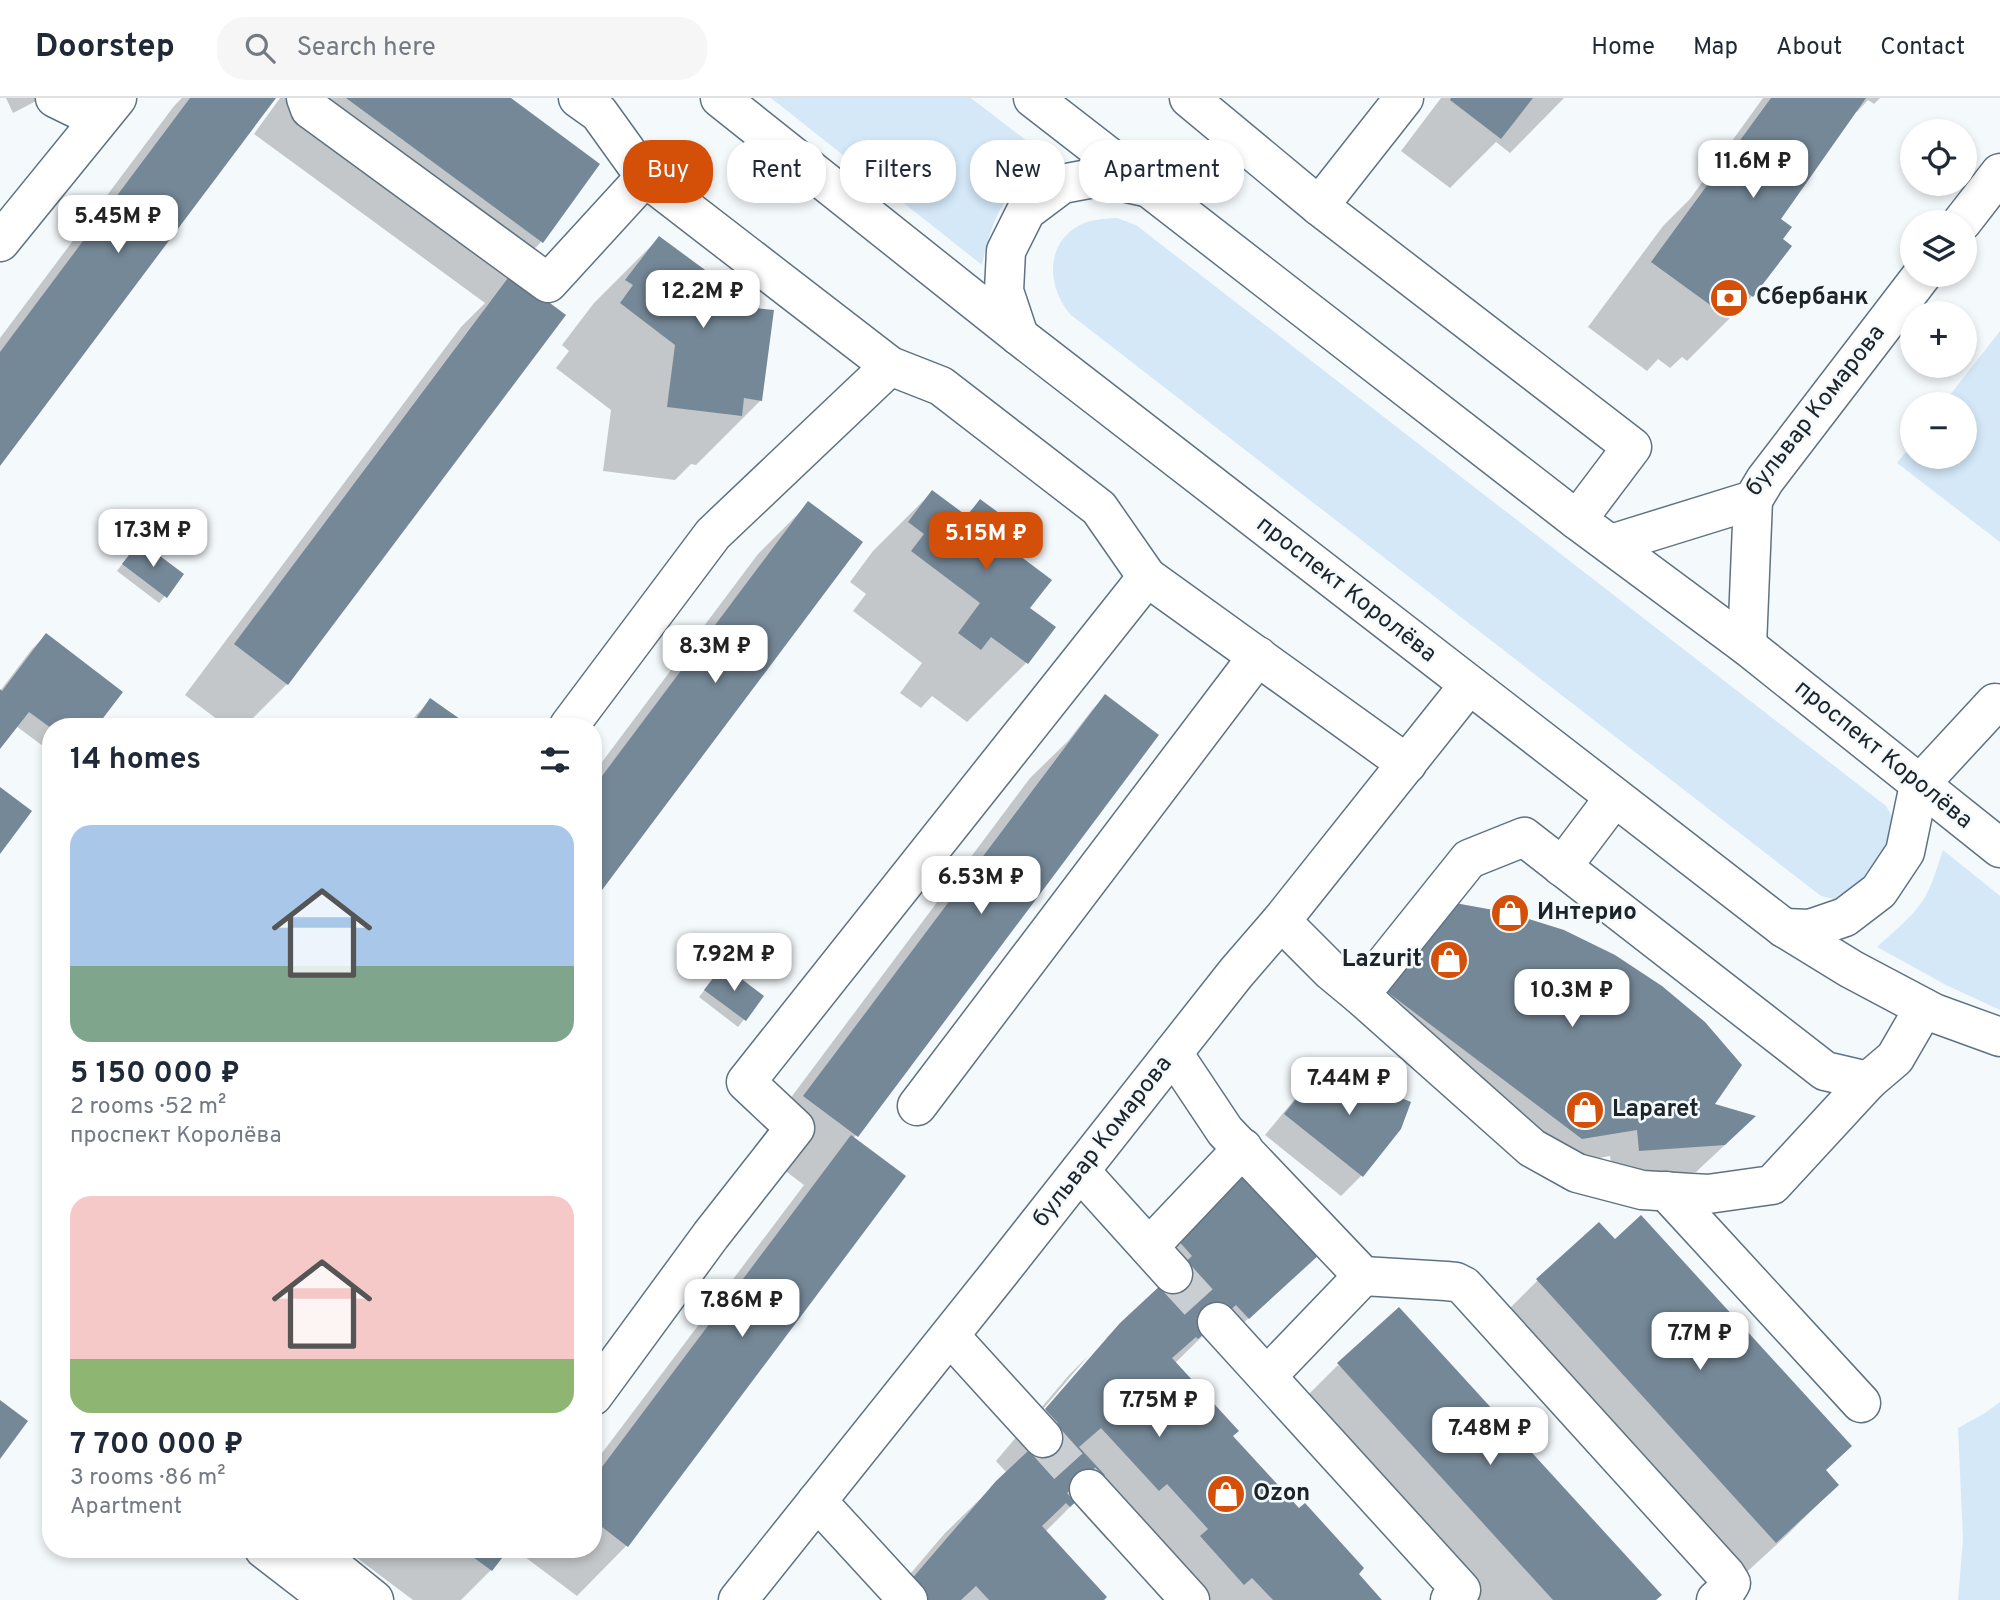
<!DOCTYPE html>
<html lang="en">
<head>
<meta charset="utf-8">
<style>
	body { margin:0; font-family:Overpass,sans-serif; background:#f6f6f7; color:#1f2937; height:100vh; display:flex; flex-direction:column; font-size:26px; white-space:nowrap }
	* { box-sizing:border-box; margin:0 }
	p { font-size:23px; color:#747a83 }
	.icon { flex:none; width:38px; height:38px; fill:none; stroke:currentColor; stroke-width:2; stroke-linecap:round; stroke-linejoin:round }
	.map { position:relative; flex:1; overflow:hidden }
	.drawer { position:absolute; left:42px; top:620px; width:560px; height:840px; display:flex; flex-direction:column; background:#fff; border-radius:28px; box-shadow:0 4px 10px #0003 }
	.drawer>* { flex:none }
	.guide { position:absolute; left:623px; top:42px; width:665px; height:63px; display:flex; gap:14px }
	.fabs { position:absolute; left:1900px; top:21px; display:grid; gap:14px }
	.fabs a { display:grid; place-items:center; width:77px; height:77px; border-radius:50%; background:#fff; box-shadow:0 4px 10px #0003; font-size:35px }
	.price { position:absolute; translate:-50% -60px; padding:0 16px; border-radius:14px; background:#fff; color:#222; font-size:23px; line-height:46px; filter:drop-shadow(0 2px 4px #0008) }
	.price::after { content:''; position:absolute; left:50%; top:42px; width:21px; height:16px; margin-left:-10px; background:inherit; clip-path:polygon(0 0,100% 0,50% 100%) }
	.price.current { background:#d44f08; color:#fff }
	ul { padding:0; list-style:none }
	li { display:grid; align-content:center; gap:14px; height:371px; padding:0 28px }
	li span { display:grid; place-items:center; height:217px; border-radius:21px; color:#555 }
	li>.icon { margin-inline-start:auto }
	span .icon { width:126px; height:126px; fill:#fffc; stroke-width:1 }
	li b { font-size:30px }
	h2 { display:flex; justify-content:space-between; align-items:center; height:84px; padding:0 28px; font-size:30px }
	.tag { padding:0 24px; border-radius:28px; background:#fff; box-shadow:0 4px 10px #0003; font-size:24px; line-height:63px }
	.tag.current { background:#d44f08; color:#fff }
	header { display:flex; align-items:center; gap:42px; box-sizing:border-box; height:98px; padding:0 35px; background:#fff; border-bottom:2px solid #e0e1e3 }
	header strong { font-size:33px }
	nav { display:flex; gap:38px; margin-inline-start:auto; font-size:24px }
	.search { width:490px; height:63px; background:#f6f6f7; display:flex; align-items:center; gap:18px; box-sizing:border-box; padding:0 24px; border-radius:28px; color:#747a83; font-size:26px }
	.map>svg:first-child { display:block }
	.green { fill:#d4e8f8 }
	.shadow { fill:#0003 }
	.building { fill:#758897 }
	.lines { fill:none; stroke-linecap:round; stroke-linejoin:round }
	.minor-tunnel { stroke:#c9ced2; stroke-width:38; stroke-dasharray:38 19; stroke-linecap:butt }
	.minor-casing { stroke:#5f7281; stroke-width:41 }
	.major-casing { stroke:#5f7281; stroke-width:41 }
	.minor { stroke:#fff; stroke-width:38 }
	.major { stroke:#fff; stroke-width:38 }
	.labels { text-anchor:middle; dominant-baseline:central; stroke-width:5; stroke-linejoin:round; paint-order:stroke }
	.poi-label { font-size:24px; font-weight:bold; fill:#1c242a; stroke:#f4f9fc; text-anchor:start }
	.street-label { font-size:24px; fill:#1c242a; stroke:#f4f9fc }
</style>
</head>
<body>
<header>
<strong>Doorstep</strong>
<div class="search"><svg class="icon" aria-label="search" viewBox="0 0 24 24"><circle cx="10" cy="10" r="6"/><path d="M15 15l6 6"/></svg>Search here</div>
<nav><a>Home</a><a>Map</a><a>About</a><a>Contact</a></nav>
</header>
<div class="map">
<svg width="2000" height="1502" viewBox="0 0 2000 1502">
	<rect width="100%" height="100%" fill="#f4f9fc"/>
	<!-- green -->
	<g class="green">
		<path d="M771 0H971L1062 70C1053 73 1043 75 1035 79 1000 94 989 134 982 167Z"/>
		<path d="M1117 120 1136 127 1886 708 1897 727V764L1839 802 1821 798 1071 217C1047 190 1044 146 1080 127 1092 121 1104 121 1117 120Z"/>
		<polygon points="2000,233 2000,444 1897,365 1913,345 1913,359 1965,359 1965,306 1943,306"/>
		<path d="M1943 752 2000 798V912L1946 887 1877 849C1892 835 1910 821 1922 804 1932 789 1937 769 1943 752Z"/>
		<polygon points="2000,1304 2000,1502 1958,1502 1963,1441 1958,1330 1985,1315"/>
	</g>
	<!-- shadow -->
	<g class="shadow">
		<polygon points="6,0 42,0 13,15"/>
		<polygon points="182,0 273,0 0,365 0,240 174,8"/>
		<polygon points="280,0 508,0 541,144 509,176 563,218 287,586 245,628 226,628 185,597 461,229 485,205 254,36"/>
		<polygon points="1441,0 1564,0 1510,55 1496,44 1450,90 1401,53"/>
		<polygon points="1763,0 1880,0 1874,6 1868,2 1857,14 1855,12 1778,121 1780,141 1752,198 1687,263 1682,259 1670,270 1658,261 1647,273 1588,229 1663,128 1690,101"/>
		<polygon points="659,140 754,212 761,302 696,367 691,366 675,382 603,373 611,312 556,270 569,253 562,247 594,205"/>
		<polygon points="932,394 964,419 980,403 1017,458 1028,510 1053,529 1026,565 967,624 932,598 921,610 900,595 922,565 853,513 866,496 850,484 873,453"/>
		<polygon points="808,406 593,801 593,676 758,456"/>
		<polygon points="133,452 165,498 159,505 117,473"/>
		<polygon points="46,537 121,594 95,628 51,628 51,654 16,628 0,649 0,593 32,551"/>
		<polygon points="1105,598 1157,637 853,1041 627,1447 577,1498 525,1459 531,1451 593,1451 593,1367 804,1087 754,1049 1030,680 1068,643 1092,612"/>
		<polygon points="431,602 467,628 408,628 417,616"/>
		<polygon points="1419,835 1713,1007 1727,1045 1696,1074 1613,1079 1610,1058 1555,1068 1357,917"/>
		<polygon points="717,876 762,899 738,929 699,899"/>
		<polygon points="1324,970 1400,1030 1361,1078 1341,1098 1265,1037 1303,991"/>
		<polygon points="1599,1126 1837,1387 1787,1437 1725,1494 1487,1233 1537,1183"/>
		<polygon points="1177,1141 1297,1176 1227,1240 1215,1226 1175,1265 1231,1338 1380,1502 1162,1502 1151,1489 1159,1482 1115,1435 1107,1442 1074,1405 1045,1434 1101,1502 888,1502 945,1435 1007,1375 996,1363 1069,1277 1088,1258 1038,1317 1041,1319 1109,1239 1105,1241 1172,1179 1156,1162"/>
		<polygon points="1338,1267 1654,1502 1457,1502 1288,1317"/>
		<polygon points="345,1451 507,1451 491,1472 461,1502 413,1502"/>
	</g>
	<!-- building -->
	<g class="building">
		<polygon points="190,0 276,0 0,368 0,254"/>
		<polygon points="346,0 511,0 600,66 543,145"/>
		<polygon points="1451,0 1533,0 1501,41 1450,2"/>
		<polygon points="1771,0 1866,0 1781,121 1792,129 1783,141 1792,148 1753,199 1746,194 1737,207 1723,196 1713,209 1651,164"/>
		<polygon points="659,138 716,180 759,186 756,210 774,212 762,303 744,300 742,318 667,309 675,247 620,205 633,187 625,182"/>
		<polygon points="511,176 566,217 288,587 234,546"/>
		<polygon points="932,392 967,418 980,401 1033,440 1020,458 1052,482 1030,510 1056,529 1028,566 991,539 981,552 958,535 980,505 911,453 924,436 908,424"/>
		<polygon points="808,403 863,444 593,804 593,690"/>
		<polygon points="140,443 184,476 167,500 122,466"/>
		<polygon points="46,535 123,594 97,628 51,628 51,630 29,614 0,651 0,591 2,593"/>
		<polygon points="1105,596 1159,637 858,1039 803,998"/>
		<polygon points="430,600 470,628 411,628"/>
		<polygon points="0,689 32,713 0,756"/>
		<polygon points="1455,805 1510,815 1564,832 1615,857 1662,888 1705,924 1742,967 1715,1006 1756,1018 1725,1047 1639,1053 1637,1032 1582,1041 1382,890"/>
		<polygon points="723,867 764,898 746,923 704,892"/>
		<polygon points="1323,968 1411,1004 1401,1031 1363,1079 1284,1016"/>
		<polygon points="851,1037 906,1078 628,1449 593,1422 593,1381"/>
		<polygon points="1247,1075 1320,1156 1249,1221 1236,1207 1198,1241 1196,1239 1172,1260 1239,1333 1233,1338 1299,1410 1305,1405 1364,1470 1359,1476 1382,1502 1273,1502 1252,1480 1244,1487 1200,1438 1208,1431 1167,1386 1159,1393 1101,1330 1079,1349 1105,1377 1070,1409 1066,1405 1042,1428 1107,1499 1104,1502 989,1502 976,1488 961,1502 922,1502 910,1483 996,1383 1058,1325 1045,1311 1120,1225 1192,1158 1176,1140"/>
		<polygon points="1641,1117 1852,1348 1826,1372 1839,1387 1776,1445 1536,1181 1599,1124 1615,1141"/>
		<polygon points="1399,1209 1662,1497 1656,1502 1553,1502 1337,1265"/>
		<polygon points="0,1302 28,1323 0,1361"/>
		<polygon points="462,1451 509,1451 492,1473"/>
	</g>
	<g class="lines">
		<!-- minor-tunnel -->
		<g class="minor-tunnel">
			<polyline points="1173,1176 1217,1224"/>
			<polyline points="1043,1340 1089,1391"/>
		</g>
		<defs>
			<g id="minor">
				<polyline points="55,0 98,21"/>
				<polyline points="306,0 310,11 548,185 645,79"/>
				<polyline points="578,0 599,15 645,79 890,268 941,288 1099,410 1147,479 1407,666"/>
				<polyline points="1189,0 1319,108 1632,349 1577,422"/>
				<polyline points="1319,108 1404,0"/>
				<polyline points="1962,124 2000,75"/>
				<polyline points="0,144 117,0"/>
				<polyline points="1611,446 1753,402 1765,382 1922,177"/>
				<polyline points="1747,548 1753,402"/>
				<polyline points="569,628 713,436 890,268"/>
				<polyline points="1919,687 1995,605 2000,606"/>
				<polyline points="1562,769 1614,700"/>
				<polyline points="1281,823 1331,873 1360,897 1469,761 1524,739 1825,973 1868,983 1895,960 1924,910"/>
				<polyline points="1360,897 1532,1050 1577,1075 1642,1092 1708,1096 1772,1087 1868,983"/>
				<polyline points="1173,955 1225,1033 1363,1178 1446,1183 1456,1184 1464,1188 1726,1477 1731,1485 1726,1493 1716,1502"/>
				<polyline points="917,1008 1258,558"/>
				<polyline points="1080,1073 1173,1176"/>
				<polyline points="1666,1093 1861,1305"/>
				<polyline points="1149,1149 1243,1050"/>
				<polyline points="1217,1224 1461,1492 1450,1502"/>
				<polyline points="950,1238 1043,1340"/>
				<polyline points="1267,1278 1363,1178"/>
				<polyline points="593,1298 711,1137 795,1030 746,984 1147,479"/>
				<polyline points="1089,1391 1190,1502"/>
				<polyline points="817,1403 908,1502"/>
				<polyline points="264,1451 330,1502"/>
				<polyline points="311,1451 374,1502"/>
				<polyline points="738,1502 993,1183 1236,875 1281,823 1469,587"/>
			</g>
			<g id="major">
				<polyline points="720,0 1019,238 1784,830 1851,871 1934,915 2000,939"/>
				<polyline points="1033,0 1577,422 1747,548 2000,750"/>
				<polyline points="1019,238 1004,193 1006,153 1026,113 1062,86 1099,79 1145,89"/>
				<polyline points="1784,830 1810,831 1845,819 1879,793 1905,754 1919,687"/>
			</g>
		</defs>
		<!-- minor casing -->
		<use href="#minor" class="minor-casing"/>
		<!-- major casing -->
		<use href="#major" class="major-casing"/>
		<!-- minor -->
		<use href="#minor" class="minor"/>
		<!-- major -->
		<use href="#major" class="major"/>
	</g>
	<!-- icons -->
	<defs>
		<symbol id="bank-disc" viewBox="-11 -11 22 22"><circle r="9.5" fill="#d44f08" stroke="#f4f9fc"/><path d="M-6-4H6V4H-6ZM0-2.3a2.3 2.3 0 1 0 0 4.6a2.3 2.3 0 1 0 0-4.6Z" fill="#fff"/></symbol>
		<symbol id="shop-disc" viewBox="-11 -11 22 22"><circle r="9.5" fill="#d44f08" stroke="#f4f9fc"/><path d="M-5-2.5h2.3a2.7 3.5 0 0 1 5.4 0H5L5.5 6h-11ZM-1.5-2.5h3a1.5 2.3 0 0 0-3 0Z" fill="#fff"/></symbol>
	</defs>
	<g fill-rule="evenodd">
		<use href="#bank-disc" x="1707" y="178" width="44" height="44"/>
		<use href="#shop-disc" x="1488" y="793" width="44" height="44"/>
		<use href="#shop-disc" x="1427" y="840" width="44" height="44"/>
		<use href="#shop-disc" x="1563" y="990" width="44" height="44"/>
		<use href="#shop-disc" x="1204" y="1374" width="44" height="44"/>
	</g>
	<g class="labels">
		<!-- poi labels -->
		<g class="poi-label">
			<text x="1756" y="200">Сбербанк</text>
			<text x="1537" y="815">Интерио</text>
			<text x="1422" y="862" text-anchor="end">Lazurit</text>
			<text x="1612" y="1012">Laparet</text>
			<text x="1253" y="1396">Ozon</text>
		</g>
		<!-- street labels -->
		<g class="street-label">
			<text transform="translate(1816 313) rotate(-52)">бульвар Комарова</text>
			<text transform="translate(1346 492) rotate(38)">проспект Королёва</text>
			<text transform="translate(1883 657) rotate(39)">проспект Королёва</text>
			<text transform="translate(1103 1044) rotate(-52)">бульвар Комарова</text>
		</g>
	</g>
</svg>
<div class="fabs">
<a><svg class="icon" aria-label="locate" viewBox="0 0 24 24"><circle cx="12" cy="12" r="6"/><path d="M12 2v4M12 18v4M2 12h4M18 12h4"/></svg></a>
<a><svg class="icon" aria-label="layers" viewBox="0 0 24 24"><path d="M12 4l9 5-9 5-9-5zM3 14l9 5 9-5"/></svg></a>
<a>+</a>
<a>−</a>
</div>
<b class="price" style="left:1753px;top:102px">11.6M ₽</b>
<b class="price" style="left:118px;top:157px">5.45M ₽</b>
<b class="price" style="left:703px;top:232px">12.2M ₽</b>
<b class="price" style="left:153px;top:471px">17.3M ₽</b>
<b class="price current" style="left:986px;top:474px">5.15M ₽</b>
<b class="price" style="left:715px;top:587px">8.3M ₽</b>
<b class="price" style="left:981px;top:818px">6.53M ₽</b>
<b class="price" style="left:734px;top:895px">7.92M ₽</b>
<b class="price" style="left:1572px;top:931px">10.3M ₽</b>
<b class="price" style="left:1349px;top:1019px">7.44M ₽</b>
<b class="price" style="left:742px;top:1241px">7.86M ₽</b>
<b class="price" style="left:1700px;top:1274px">7.7M ₽</b>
<b class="price" style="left:1159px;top:1341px">7.75M ₽</b>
<b class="price" style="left:1490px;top:1369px">7.48M ₽</b>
<div class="guide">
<a class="tag current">Buy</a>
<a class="tag">Rent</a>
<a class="tag">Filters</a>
<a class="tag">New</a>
<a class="tag">Apartment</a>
</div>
<section class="drawer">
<h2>14 homes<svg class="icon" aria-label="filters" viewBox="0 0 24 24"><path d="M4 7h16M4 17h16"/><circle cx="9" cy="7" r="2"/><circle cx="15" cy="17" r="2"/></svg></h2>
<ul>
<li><span style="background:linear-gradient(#a9c7e8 65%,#7fa58c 0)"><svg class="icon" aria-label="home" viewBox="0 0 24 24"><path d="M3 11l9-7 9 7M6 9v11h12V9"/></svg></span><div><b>5 150 000 ₽</b><p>2 rooms · 52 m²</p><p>проспект Королёва</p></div></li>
<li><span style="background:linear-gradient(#f6c9c9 75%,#8fb573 0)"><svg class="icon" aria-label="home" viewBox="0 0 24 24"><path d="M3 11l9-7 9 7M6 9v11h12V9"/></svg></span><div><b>7 700 000 ₽</b><p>3 rooms · 86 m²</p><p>Apartment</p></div></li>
</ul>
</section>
</div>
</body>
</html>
